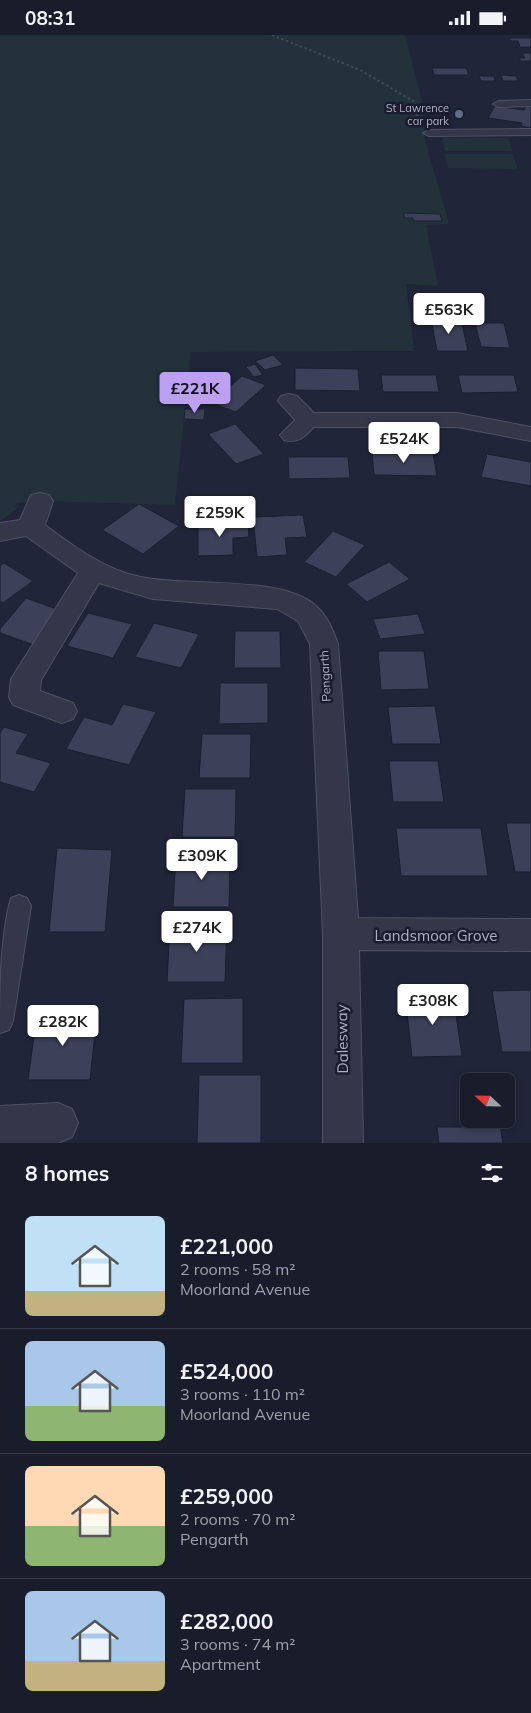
<!DOCTYPE html>
<html lang="en">
<head>
<meta charset="utf-8">
<style>
	body { margin:0; font-family:Mulish,sans-serif; background:#252937; color:#f1f3f6; height:100vh; display:flex; flex-direction:column; font-size:19px; white-space:nowrap }
	* { box-sizing:border-box; margin:0 }
	p { font-size:16px; color:#9fa1a9 }
	.icon { flex:none; width:28px; height:28px; fill:none; stroke:currentColor; stroke-width:2; stroke-linecap:round; stroke-linejoin:round }
	.map { position:relative; height:1108px; overflow:hidden }
	.details { display:flex; flex-direction:column; background:#181c2b; flex:1 }
	.details>* { flex:none }
	.needle { width:32px; rotate:292deg }
	.controls { position:absolute; left:460px; top:1038px; display:grid; gap:10px }
	.controls a { display:grid; place-items:center; width:55px; height:55px; border-radius:8px; background:#181c2b; box-shadow:0 2px 8px #0003,0 0 0 1px #363a47; font-size:25px }
	.price { position:absolute; translate:-50% -42px; padding:0 11px; border-radius:5px; background:#fff; color:#222; font-size:16px; line-height:32px; filter:drop-shadow(0 1px 2px #0008) }
	.price::after { content:''; position:absolute; left:50%; top:30px; width:15px; height:11px; margin-left:-8px; background:inherit; clip-path:polygon(0 0,100% 0,50% 100%) }
	.price.on { background:#bca0f2; color:#111 }
	ul { padding:0; list-style:none }
	li { display:flex; align-items:center; gap:15px; height:125px; padding:0 25px }
	li+li { border-top:1px solid #363a47 }
	li span { display:grid; place-items:center; flex:none; width:140px; height:100px; border-radius:8px; color:#555 }
	li>.icon { margin-inline-start:auto }
	span .icon { width:60px; height:60px; fill:#fffc; stroke-width:1 }
	li b { font-size:21px }
	h2 { display:flex; justify-content:space-between; align-items:center; height:60px; padding:0 25px; font-size:21px }
	.status { display:flex; justify-content:space-between; align-items:center; height:35px; padding:0 25px; background:#181c2b; direction:ltr }
	.status svg { height:14px; fill:currentColor }
	.map>svg:first-child { display:block }
	.green { fill:#22313a }
	.building { fill:#3c4059; stroke:#1b1f30 }
	.lines { fill:none; stroke-linecap:round; stroke-linejoin:round }
	.service-casing { stroke:#4e5264; stroke-width:2 }
	.minor-casing { stroke:#4e5264; stroke-width:2 }
	.path { stroke:#3c4d54; stroke-width:2; stroke-dasharray:2.5 2.5; stroke-linecap:butt }
	.service { fill:#343749; fill-rule:evenodd }
	.minor { fill:#343749; fill-rule:evenodd }
	.service-dot { fill:#5c6f8a; stroke:#191d2e; stroke-width:2 }
	.labels { text-anchor:middle; dominant-baseline:central; stroke-width:5; stroke-linejoin:round; paint-order:stroke }
	.far-poi-label { font-size:11px; fill:#aeb1c6; stroke:#191d2e; text-anchor:end }
	.street-label { font-size:12px; fill:#aeb1c6; stroke:#191d2e }
	.near-street-label { font-size:15px; fill:#aeb1c6; stroke:#191d2e }
</style>
</head>
<body>
<div class="status"><b>08:31</b><svg viewBox="0 0 49 12"><path d="M0 12V9h3v3zM5 12V6h3v6zM10 12V3h3v9zM15 12V0h3v12zM26 1h20v11H26zM47 4h2v5h-2z"/></svg></div>
<div class="map">
<svg width="531" height="1108" viewBox="0 0 531 1108">
	<rect width="100%" height="100%" fill="#202539"/>
	<!-- green -->
	<g class="green">
		<polygon points="0,0 405,0 422,66 424,101 449,189 426,190 438,251 406,249 414,316 191,317 175,470 40,466 17,468 16,475 0,486"/>
		<polygon points="442,103 508,103 513,116 445,116"/>
		<polygon points="444,119 513,119 518,134 448,133"/>
	</g>
	<!-- building -->
	<g class="building">
		<polygon points="509,3 531,3 531,12 520,12 518,6 511,6"/>
		<polygon points="522,18 531,18 531,26 521,26 519,23 525,23"/>
		<polygon points="432,33 466,33 469,40 434,40"/>
		<polygon points="501,40 516,41 518,46 503,46"/>
		<polygon points="479,41 494,41 495,46 481,46"/>
		<polygon points="495,71 524,75 526,71 531,72 531,93 521,91 522,88 488,83"/>
		<polygon points="404,178 440,179 442,186 413,186 413,183 404,183"/>
		<polygon points="431,284 461,284 468,316 437,316"/>
		<polygon points="475,288 504,288 510,313 481,312"/>
		<polygon points="273,320 283,330 265,335 255,326"/>
		<polygon points="255,329 263,340 254,342 246,332"/>
		<polygon points="295,333 358,334 360,356 295,355"/>
		<polygon points="381,340 436,340 439,357 383,357"/>
		<polygon points="458,340 514,340 518,357 462,358"/>
		<polygon points="242,341 266,350 236,377 211,368"/>
		<polygon points="185,374 205,374 204,385 184,384"/>
		<polygon points="235,389 264,419 236,429 208,399"/>
		<polygon points="372,417 433,418 437,441 374,440"/>
		<polygon points="487,419 531,427 531,451 481,442"/>
		<polygon points="288,422 348,422 350,443 289,444"/>
		<polygon points="139,469 179,491 143,519 102,495"/>
		<polygon points="303,480 307,502 285,503 287,520 257,522 253,482"/>
		<polygon points="248,487 249,502 233,503 233,520 198,521 198,489"/>
		<polygon points="333,496 365,510 336,542 304,527"/>
		<polygon points="389,527 410,544 367,567 346,549"/>
		<polygon points="4,528 33,546 3,568 0,566 0,531"/>
		<polygon points="26,563 62,576 34,610 0,598 0,594"/>
		<polygon points="88,578 132,589 113,623 67,611"/>
		<polygon points="418,579 425,599 380,604 373,584"/>
		<polygon points="154,588 199,599 181,633 135,622"/>
		<polygon points="235,596 280,596 281,633 234,633"/>
		<polygon points="378,616 424,616 429,654 381,655"/>
		<polygon points="220,648 268,648 268,688 219,689"/>
		<polygon points="123,669 156,677 129,730 66,714 84,682 112,690"/>
		<polygon points="435,671 441,709 392,709 388,672"/>
		<polygon points="4,692 28,699 16,718 51,728 34,757 0,747 0,698"/>
		<polygon points="202,699 251,699 250,743 199,743"/>
		<polygon points="389,726 438,726 444,767 393,767"/>
		<polygon points="185,754 236,754 235,802 182,802"/>
		<polygon points="506,788 531,788 531,837 515,837"/>
		<polygon points="396,793 481,793 488,841 401,841"/>
		<polygon points="57,813 112,815 105,897 49,897"/>
		<polygon points="176,819 230,819 229,872 173,872"/>
		<polygon points="227,888 225,947 167,947 170,889"/>
		<polygon points="531,955 531,1017 502,1017 492,956"/>
		<polygon points="453,959 462,1021 412,1022 405,960"/>
		<polygon points="243,963 243,1028 181,1028 184,964"/>
		<polygon points="37,979 97,979 90,1045 28,1045"/>
		<polygon points="199,1040 261,1040 261,1108 197,1108"/>
		<polygon points="470,1084 499,1084 503,1108 439,1108 437,1092 471,1092"/>
	</g>
	<g class="lines">
		<defs>
			<g id="service">
				<polygon points="531,65 531,71 498,72 493,69 498,66"/>
				<polygon points="531,94 531,100 429,101 423,98 429,95"/>
				<path d="M19 860 27 863 31 871 13 986 9 995 0 998C0 958 0 901 11 863Z"/>
			</g>
			<g id="minor">
				<path d="M289 359 297 361 314 378H457L531 392V406L457 392H314C304 402 298 409 284 405L280 400 295 385 278 366 281 361Z"/>
				<path d="M40 458 49 460 53 466 45 490C73 511 105 535 141 542 187 552 280 540 315 570 327 580 333 595 338 609L358 883 531 884V916L359 915 363 1108H323V899L310 609 298 586 277 574 153 564 99 548 41 645 40 656 73 668 77 676 73 684 62 688 13 670 9 662 11 644 78 538 26 501 0 506V488L20 485 31 460Z"/>
				<polygon points="58,1068 72,1074 78,1088 72,1102 58,1108 0,1108 0,1071"/>
			</g>
		</defs>
		<!-- service casing -->
		<use href="#service" class="service-casing"/>
		<!-- minor casing -->
		<use href="#minor" class="minor-casing"/>
		<!-- path -->
		<polyline class="path" points="272,0 360,35 415,67 418,83"/>
		<!-- service -->
		<use href="#service" class="service"/>
		<!-- minor -->
		<use href="#minor" class="minor"/>
	</g>
	<!-- markers -->
	<circle class="service-dot" cx="459" cy="79" r="5"/>
	<g class="labels">
		<!-- far-poi labels -->
		<g class="far-poi-label">
			<text x="449" y="73">St Lawrence<tspan x="449" dy="13">car park</tspan></text>
		</g>
		<!-- street labels -->
		<g class="street-label">
			<text transform="translate(325 641) rotate(-93)">Pengarth</text>
		</g>
		<!-- near-street labels -->
		<g class="near-street-label">
			<text x="436" y="900">Landsmoor Grove</text>
			<text transform="translate(342 1004) rotate(-91)">Dalesway</text>
		</g>
	</g>
</svg>
<div class="controls">
<a><svg class="needle" viewBox="-14 -14 28 28"><path d="M0-13l5 13h-10z" fill="#e53935"/><path d="M0 13l5-13h-10z" fill="#9fa1a9"/></svg></a>
</div>
<b class="price" style="left:449px;top:300px">£563K</b>
<b class="price on" style="left:195px;top:379px">£221K</b>
<b class="price" style="left:404px;top:429px">£524K</b>
<b class="price" style="left:220px;top:503px">£259K</b>
<b class="price" style="left:202px;top:846px">£309K</b>
<b class="price" style="left:197px;top:918px">£274K</b>
<b class="price" style="left:433px;top:991px">£308K</b>
<b class="price" style="left:63px;top:1012px">£282K</b>
</div>
<section class="details">
<h2>8 homes<svg class="icon" aria-label="filters" viewBox="0 0 24 24"><path d="M4 7h16M4 17h16"/><circle cx="9" cy="7" r="2"/><circle cx="15" cy="17" r="2"/></svg></h2>
<ul>
<li><span style="background:linear-gradient(#bfe0f5 75%,#c2b280 0)"><svg class="icon" aria-label="home" viewBox="0 0 24 24"><path d="M3 11l9-7 9 7M6 9v11h12V9"/></svg></span><div><b>£221,000</b><p>2 rooms · 58 m²</p><p>Moorland Avenue</p></div></li>
<li><span style="background:linear-gradient(#a9c7e8 65%,#8fb573 0)"><svg class="icon" aria-label="home" viewBox="0 0 24 24"><path d="M3 11l9-7 9 7M6 9v11h12V9"/></svg></span><div><b>£524,000</b><p>3 rooms · 110 m²</p><p>Moorland Avenue</p></div></li>
<li><span style="background:linear-gradient(#ffd9b3 60%,#8fb573 0)"><svg class="icon" aria-label="home" viewBox="0 0 24 24"><path d="M3 11l9-7 9 7M6 9v11h12V9"/></svg></span><div><b>£259,000</b><p>2 rooms · 70 m²</p><p>Pengarth</p></div></li>
<li><span style="background:linear-gradient(#a9c7e8 70%,#c2b280 0)"><svg class="icon" aria-label="home" viewBox="0 0 24 24"><path d="M3 11l9-7 9 7M6 9v11h12V9"/></svg></span><div><b>£282,000</b><p>3 rooms · 74 m²</p><p>Apartment</p></div></li>
</ul>
</section>
</body>
</html>
